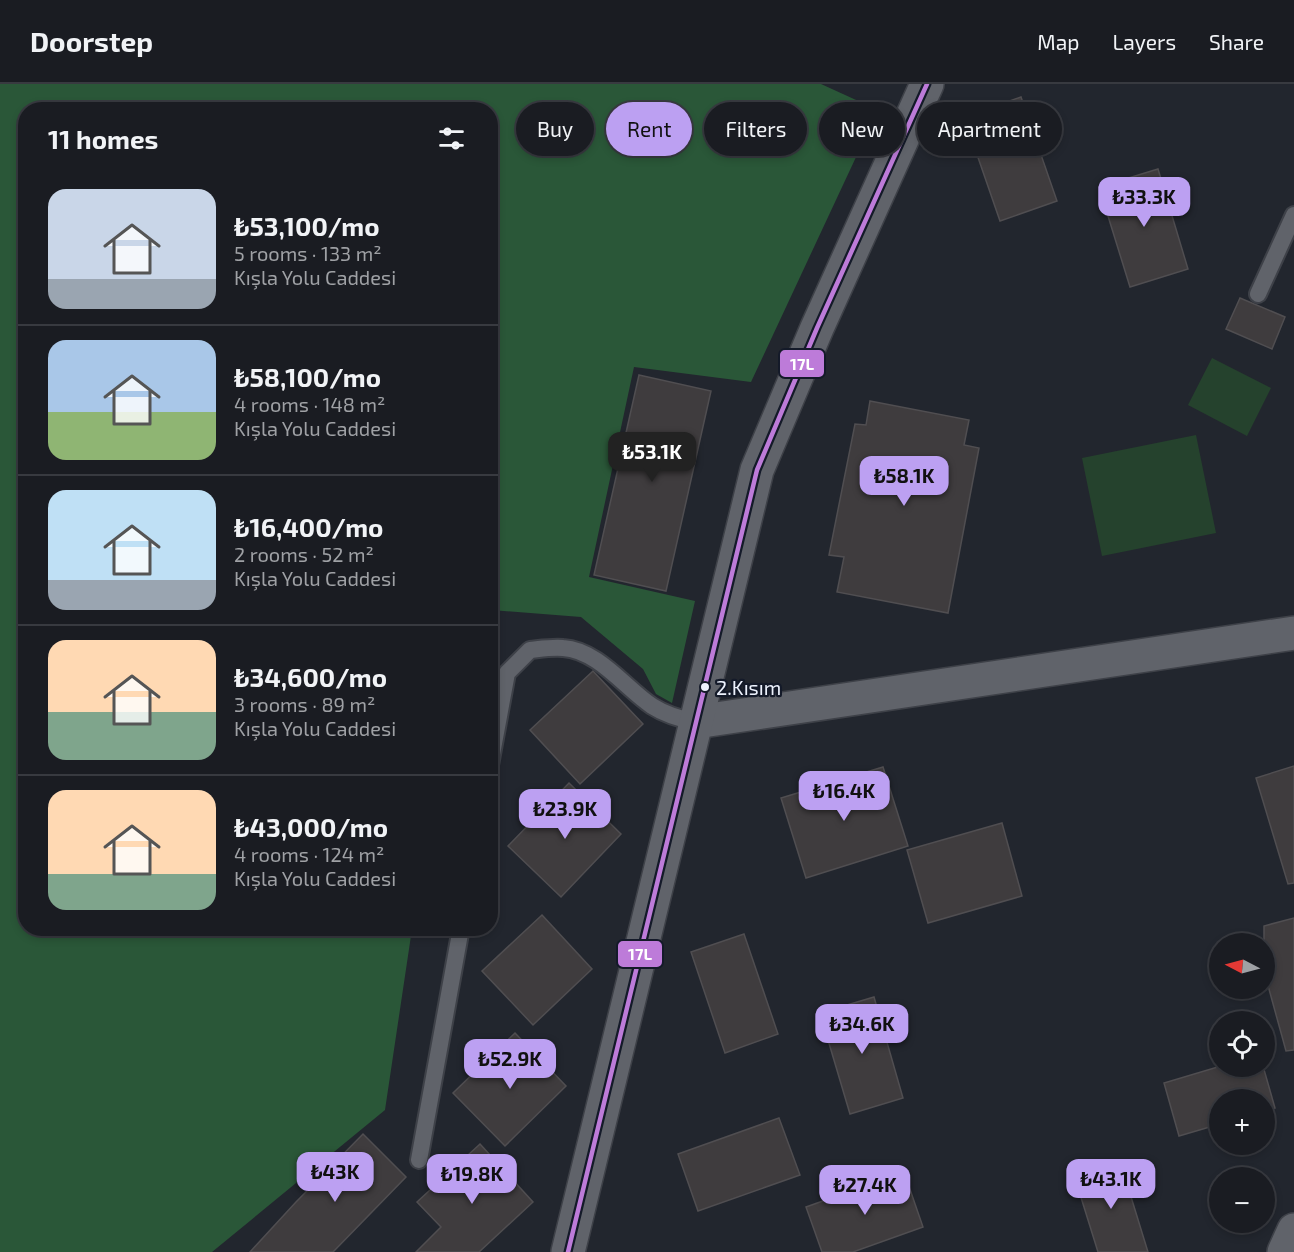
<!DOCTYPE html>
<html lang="en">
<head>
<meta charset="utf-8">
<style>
	body { margin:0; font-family:"Exo 2",sans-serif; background:#27292f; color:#f1f3f6; height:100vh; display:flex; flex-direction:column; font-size:22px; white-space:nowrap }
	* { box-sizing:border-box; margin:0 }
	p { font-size:20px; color:#9fa1a5 }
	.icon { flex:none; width:33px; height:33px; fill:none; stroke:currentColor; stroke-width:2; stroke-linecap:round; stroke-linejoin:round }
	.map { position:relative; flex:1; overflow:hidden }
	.details { position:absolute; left:18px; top:18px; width:480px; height:834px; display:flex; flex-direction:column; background:#1a1c22; border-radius:24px; box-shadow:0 3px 9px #0003,0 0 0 2px #383a40 }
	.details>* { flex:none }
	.top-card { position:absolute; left:516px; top:18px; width:570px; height:54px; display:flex; gap:12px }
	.needle { width:39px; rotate:276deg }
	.buttons { position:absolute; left:1209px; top:849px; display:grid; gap:12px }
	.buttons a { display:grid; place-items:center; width:66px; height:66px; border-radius:50%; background:#1a1c22; box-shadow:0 3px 9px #0003,0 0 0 2px #383a40; font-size:30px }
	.price { position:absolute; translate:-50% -51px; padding:0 14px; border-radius:12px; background:#bca0f2; color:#111; font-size:20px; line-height:39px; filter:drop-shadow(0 2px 3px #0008) }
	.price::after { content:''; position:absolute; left:50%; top:36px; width:18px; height:14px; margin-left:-9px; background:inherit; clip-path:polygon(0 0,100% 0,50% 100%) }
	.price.on { background:#222; color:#fff }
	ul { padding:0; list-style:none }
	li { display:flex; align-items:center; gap:18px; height:150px; padding:0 30px }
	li+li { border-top:2px solid #383a40 }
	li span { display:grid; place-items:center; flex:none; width:168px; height:120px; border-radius:18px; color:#555 }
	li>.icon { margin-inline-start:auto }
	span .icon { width:72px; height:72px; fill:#fffc; stroke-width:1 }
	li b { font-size:26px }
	h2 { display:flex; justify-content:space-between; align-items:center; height:72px; padding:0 30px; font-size:26px }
	.chip { padding:0 21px; border-radius:27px; background:#1a1c22; box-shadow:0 3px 9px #0003,0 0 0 2px #383a40; font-size:21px; line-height:54px }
	.chip.on { background:#bca0f2; color:#111 }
	header { display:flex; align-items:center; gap:36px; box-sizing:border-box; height:84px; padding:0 30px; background:#1a1c22; border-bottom:2px solid #383a40 }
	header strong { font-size:28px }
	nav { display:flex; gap:33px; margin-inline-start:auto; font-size:21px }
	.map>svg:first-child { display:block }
	.green { fill:#25422d }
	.forest { fill:#2a5738 }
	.building { fill:#3f3c3e; stroke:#504e51; stroke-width:1.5 }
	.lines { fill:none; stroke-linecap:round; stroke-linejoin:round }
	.service-casing { stroke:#3e4148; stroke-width:20 }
	.minor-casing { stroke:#3e4148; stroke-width:36 }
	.tertiary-casing { stroke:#3e4148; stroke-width:36 }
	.service { stroke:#60636a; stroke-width:16 }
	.minor { stroke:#60636a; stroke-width:33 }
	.tertiary { stroke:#60636a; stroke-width:33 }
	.bus-1-casing { stroke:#141a29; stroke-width:9 }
	.bus-1 { stroke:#bd7bd9; stroke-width:4.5 }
	.bus-dot { fill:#edf2fd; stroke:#141a29; stroke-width:2 }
	.labels { text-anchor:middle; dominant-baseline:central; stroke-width:4.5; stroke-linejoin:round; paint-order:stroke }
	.bus-label { font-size:20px; fill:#edf2fd; stroke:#141a29; text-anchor:start }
	.line-badge { stroke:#141a29; stroke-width:2 }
	.badge-label { font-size:16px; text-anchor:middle; font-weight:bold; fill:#fff }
</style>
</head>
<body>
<header>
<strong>Doorstep</strong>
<nav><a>Map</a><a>Layers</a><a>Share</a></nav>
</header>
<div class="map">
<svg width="1294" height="1168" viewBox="0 0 1294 1168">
	<rect width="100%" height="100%" fill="#22262e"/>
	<!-- green -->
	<g class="green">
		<polygon points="1212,274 1271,304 1247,352 1188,321"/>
		<polygon points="1196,351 1216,449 1102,472 1082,374"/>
	</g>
	<!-- forest -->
	<polygon class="forest" points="0,0 821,0 878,26 751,298 634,283 589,493 695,517 672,619 656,610 643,585 581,533 491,526 490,26 26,26 26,844 412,845 385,1026 212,1168 0,1168"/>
	<!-- building -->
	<g class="building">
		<polygon points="1021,13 1057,117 1000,137 964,33"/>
		<polygon points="1158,85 1188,185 1130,203 1099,103"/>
		<polygon points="1240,214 1285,233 1272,265 1226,245"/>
		<polygon points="639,291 711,307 666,507 594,491"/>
		<polygon points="870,317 969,336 964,361 979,364 948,529 837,508 844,473 829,471 855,340 866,341"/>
		<polygon points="593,587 643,640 580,700 530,646"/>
		<polygon points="1294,682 1294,799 1288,800 1256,694"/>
		<polygon points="883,683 908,762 806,794 781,714"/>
		<polygon points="569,699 621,750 561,813 508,762"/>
		<polygon points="1002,739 1022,812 928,839 907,766"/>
		<polygon points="542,831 592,885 533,941 482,887"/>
		<polygon points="1294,834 1294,966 1286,967 1264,887 1264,842"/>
		<polygon points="744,850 778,950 725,969 691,868"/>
		<polygon points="874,913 903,1014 850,1030 820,929"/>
		<polygon points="515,949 566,1002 505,1062 453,1009"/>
		<polygon points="1221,982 1263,982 1275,1024 1264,1028 1264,1016 1220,1016 1220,1040 1179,1052 1164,999"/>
		<polygon points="779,1034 800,1091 698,1127 678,1070"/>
		<polygon points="363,1050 406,1093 333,1168 250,1168 296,1118"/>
		<polygon points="480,1060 533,1118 479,1168 416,1168 441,1143 417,1118"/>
		<polygon points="1120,1077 1148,1168 1098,1168 1074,1091"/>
		<polygon points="904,1088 923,1143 853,1168 822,1168 806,1123"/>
	</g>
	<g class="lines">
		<defs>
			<g id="service">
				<polyline points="1258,210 1294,131"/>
				<path d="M490 681 507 589 530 566C540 565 552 563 563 564 598 566 625 604 652 622 666 631 680 635 696 638"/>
				<polyline points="419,1076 461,844"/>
			</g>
			<polyline id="minor" points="696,638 1294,549"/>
			<g id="tertiary">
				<polyline points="568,1168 757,386 817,244 927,0"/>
				<polyline points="1284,1168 1294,1146"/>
			</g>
		</defs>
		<!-- service casing -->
		<use href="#service" class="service-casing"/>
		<!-- minor casing -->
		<use href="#minor" class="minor-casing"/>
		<!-- tertiary casing -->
		<use href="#tertiary" class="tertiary-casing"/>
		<!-- service -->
		<use href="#service" class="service"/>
		<!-- minor -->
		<use href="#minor" class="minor"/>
		<!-- tertiary -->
		<use href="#tertiary" class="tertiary"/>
		<defs>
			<polyline id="bus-1" points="568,1168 757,386 817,244 927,0"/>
		</defs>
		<!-- bus-1 casing -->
		<use href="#bus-1" class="bus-1-casing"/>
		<!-- bus-1 -->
		<use href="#bus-1" class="bus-1"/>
	</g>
	<!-- markers -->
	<circle class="bus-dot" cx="705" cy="603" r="5"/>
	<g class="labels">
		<!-- bus labels -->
		<g class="bus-label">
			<text x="716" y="603">2.Kısım</text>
		</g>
	</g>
	<g class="line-badge">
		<rect x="779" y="265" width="46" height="29" rx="6" fill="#bd7bd9"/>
		<rect x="617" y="856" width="46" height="28" rx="6" fill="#bd7bd9"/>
	</g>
	<g class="badge-label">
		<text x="802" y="286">17L</text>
		<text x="640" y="876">17L</text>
	</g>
</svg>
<div class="buttons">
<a><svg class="needle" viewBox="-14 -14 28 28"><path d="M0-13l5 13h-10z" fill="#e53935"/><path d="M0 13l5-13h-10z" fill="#9fa1a5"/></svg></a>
<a><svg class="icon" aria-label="locate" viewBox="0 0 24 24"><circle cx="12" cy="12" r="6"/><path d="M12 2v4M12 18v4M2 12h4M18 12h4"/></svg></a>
<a>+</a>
<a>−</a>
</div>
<b class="price" style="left:1144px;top:144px">₺33.3K</b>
<b class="price on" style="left:652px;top:399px">₺53.1K</b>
<b class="price" style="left:904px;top:423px">₺58.1K</b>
<b class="price" style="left:844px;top:738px">₺16.4K</b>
<b class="price" style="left:565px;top:756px">₺23.9K</b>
<b class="price" style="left:862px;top:971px">₺34.6K</b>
<b class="price" style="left:510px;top:1006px">₺52.9K</b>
<b class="price" style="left:335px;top:1119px">₺43K</b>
<b class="price" style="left:472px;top:1121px">₺19.8K</b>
<b class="price" style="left:1111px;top:1126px">₺43.1K</b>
<b class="price" style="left:865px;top:1132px">₺27.4K</b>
<div class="top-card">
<a class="chip">Buy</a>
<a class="chip on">Rent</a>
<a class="chip">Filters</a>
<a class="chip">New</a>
<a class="chip">Apartment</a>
</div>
<section class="details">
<h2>11 homes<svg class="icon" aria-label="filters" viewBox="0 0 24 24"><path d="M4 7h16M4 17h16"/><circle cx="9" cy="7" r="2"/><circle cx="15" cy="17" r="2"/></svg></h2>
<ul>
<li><span style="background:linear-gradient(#c9d6e8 75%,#9aa5b1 0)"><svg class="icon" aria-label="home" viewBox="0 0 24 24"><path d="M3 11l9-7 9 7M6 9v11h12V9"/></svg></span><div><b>₺53,100/mo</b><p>5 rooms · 133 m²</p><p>Kışla Yolu Caddesi</p></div></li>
<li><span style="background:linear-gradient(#a9c7e8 60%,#8fb573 0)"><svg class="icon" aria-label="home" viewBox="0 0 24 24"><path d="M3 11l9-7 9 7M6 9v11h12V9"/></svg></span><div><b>₺58,100/mo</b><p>4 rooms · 148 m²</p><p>Kışla Yolu Caddesi</p></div></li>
<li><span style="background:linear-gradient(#bfe0f5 75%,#9aa5b1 0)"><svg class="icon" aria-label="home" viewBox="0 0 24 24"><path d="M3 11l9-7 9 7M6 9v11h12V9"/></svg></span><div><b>₺16,400/mo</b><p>2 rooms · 52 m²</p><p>Kışla Yolu Caddesi</p></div></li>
<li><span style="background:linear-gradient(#ffd9b3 60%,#7fa58c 0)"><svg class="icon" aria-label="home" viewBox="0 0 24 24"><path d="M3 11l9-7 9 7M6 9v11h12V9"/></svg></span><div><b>₺34,600/mo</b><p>3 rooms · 89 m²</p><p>Kışla Yolu Caddesi</p></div></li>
<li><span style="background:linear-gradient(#ffd9b3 70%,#7fa58c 0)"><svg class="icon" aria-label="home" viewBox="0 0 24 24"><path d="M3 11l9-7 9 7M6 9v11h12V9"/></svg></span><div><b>₺43,000/mo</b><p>4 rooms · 124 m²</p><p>Kışla Yolu Caddesi</p></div></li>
</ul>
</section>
</div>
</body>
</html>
